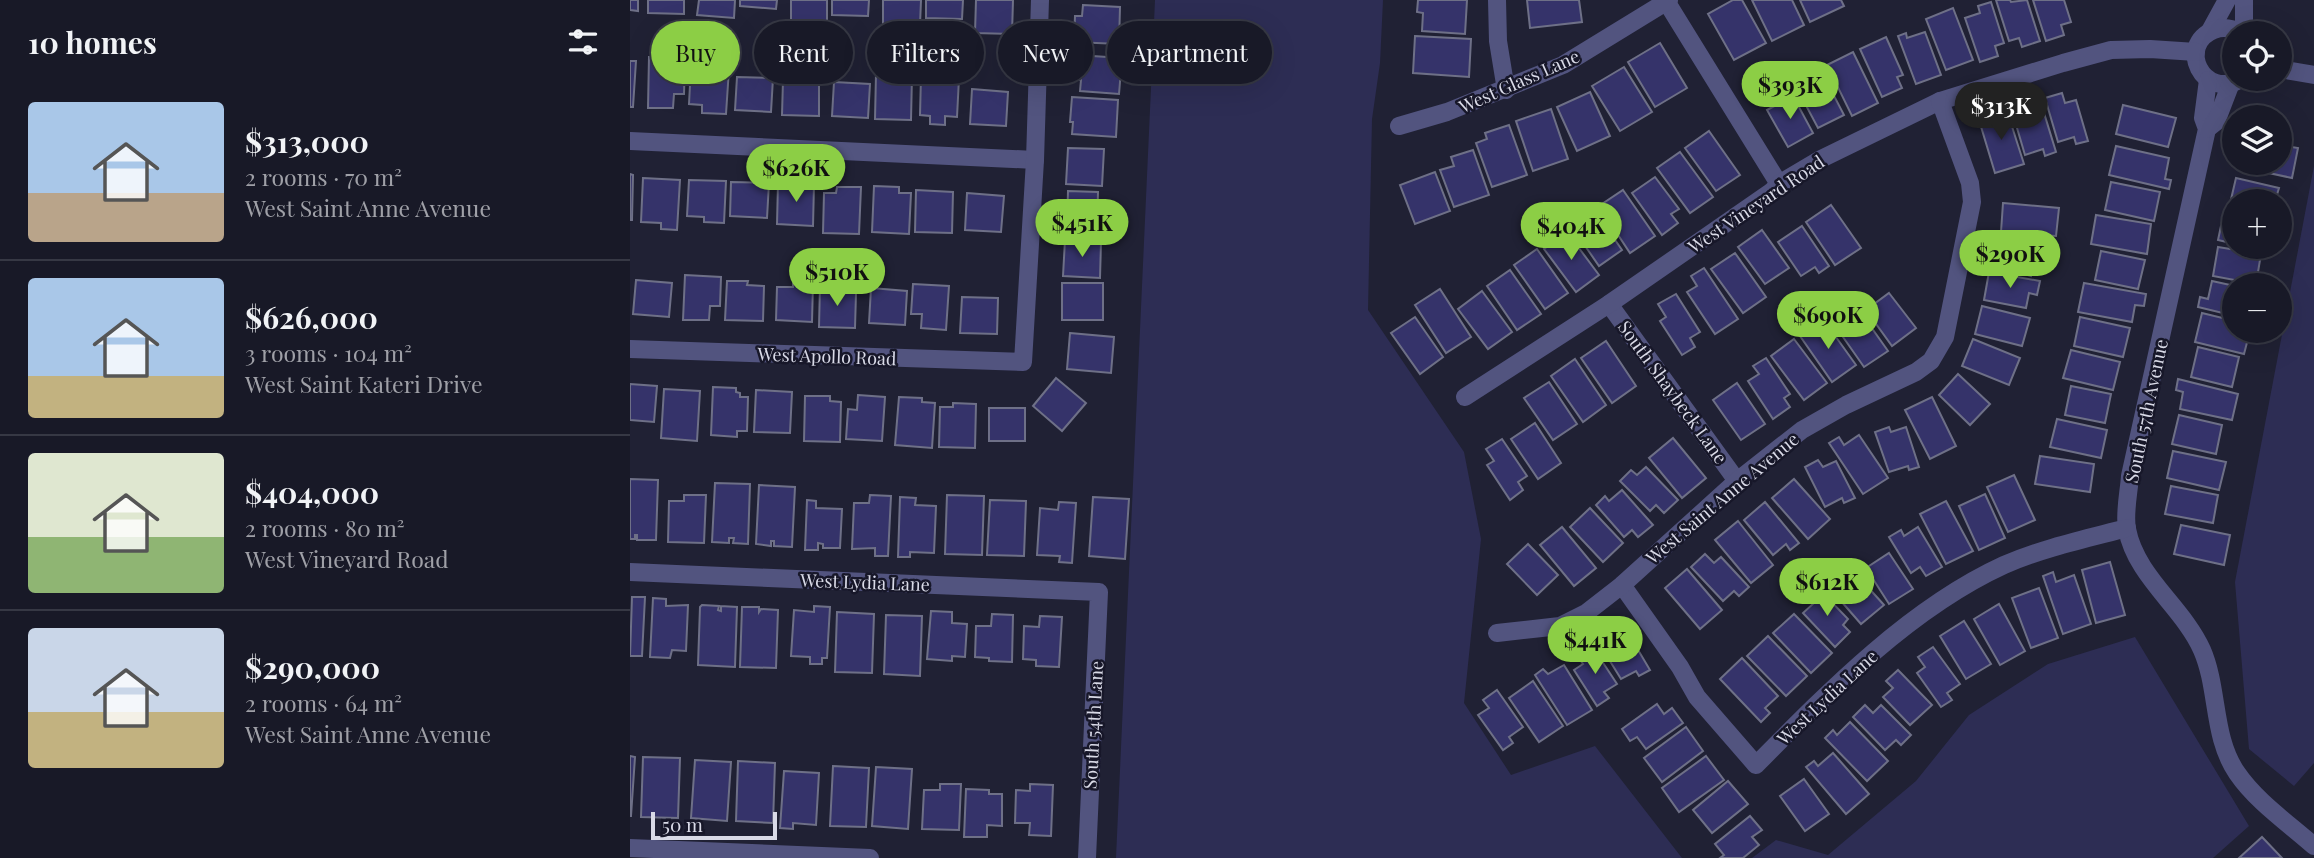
<!DOCTYPE html>
<html lang="en">
<head>
<meta charset="utf-8">
<style>
	body { margin:0; font-family:"Playfair Display",serif; background:#252633; color:#f1f3f6; height:100vh; display:flex; flex-direction:column; font-size:26px; white-space:nowrap }
	* { box-sizing:border-box; margin:0 }
	p { font-size:23px; color:#9fa0a7 }
	.icon { flex:none; width:38px; height:38px; fill:none; stroke:currentColor; stroke-width:2; stroke-linecap:round; stroke-linejoin:round }
	.map { position:relative; flex:1; overflow:hidden }
	.drawer { display:flex; flex-direction:column; background:#181927; width:630px }
	.drawer>* { flex:none }
	.banner { position:absolute; left:21px; top:21px; width:665px; height:63px; display:flex; gap:14px }
	.tools { position:absolute; left:1592px; top:21px; display:grid; gap:14px }
	.tools a { display:grid; place-items:center; width:70px; height:70px; border-radius:50%; background:#181927; box-shadow:0 7px 28px #0002,0 0 0 2px #363844; font-size:35px }
	.scale { position:absolute; left:21px; bottom:18px; width:126px; box-sizing:border-box; padding-left:7px; border:4px solid #d9dae7; border-top:0; font-size:19px; line-height:24px; white-space:nowrap; color:#d9dae7; -webkit-text-stroke:5px #171729; paint-order:stroke }
	.price { position:absolute; translate:-50% -60px; padding:0 16px; border-radius:24px; background:#8cce45; color:#111; font-size:23px; line-height:46px; filter:drop-shadow(0 2px 4px #0008) }
	.price::after { content:''; position:absolute; left:50%; top:42px; width:21px; height:16px; margin-left:-10px; background:inherit; clip-path:polygon(0 0,100% 0,50% 100%) }
	.price.selected { background:#222; color:#fff }
	ul { padding:0; list-style:none }
	li { display:flex; align-items:center; gap:21px; height:175px; padding:0 28px }
	li+li { border-top:2px solid #363844 }
	li span { display:grid; place-items:center; flex:none; width:196px; height:140px; border-radius:7px; color:#555 }
	li>.icon { margin-inline-start:auto }
	span .icon { width:84px; height:84px; fill:#fffc; stroke-width:1 }
	li b { font-size:30px }
	h2 { display:flex; justify-content:space-between; align-items:center; height:84px; padding:0 28px; font-size:30px }
	.tag { padding:0 24px; border-radius:32px; background:#181927; box-shadow:0 7px 28px #0002,0 0 0 2px #363844; font-size:24px; line-height:63px }
	.tag.selected { background:#8cce45; color:#111 }
	main { display:flex; flex:1; min-height:0 }
	.map>svg:first-child { display:block }
	.green { fill:#2d2d54 }
	.building { fill:#35336a; stroke:#6e7087; stroke-width:2 }
	.lines { fill:none; stroke-linecap:round; stroke-linejoin:round }
	.minor { stroke:#52547f; stroke-width:18 }
	.labels { text-anchor:middle; dominant-baseline:central; stroke-width:5; stroke-linejoin:round; paint-order:stroke }
	.street-label { font-size:18px; fill:#d9dae7; stroke:#171729 }
</style>
</head>
<body>
<main>
<section class="drawer">
<h2>10 homes<svg class="icon" aria-label="filters" viewBox="0 0 24 24"><path d="M4 7h16M4 17h16"/><circle cx="9" cy="7" r="2"/><circle cx="15" cy="17" r="2"/></svg></h2>
<ul>
<li><span style="background:linear-gradient(#a9c7e8 65%,#b9a48a 0)"><svg class="icon" aria-label="home" viewBox="0 0 24 24"><path d="M3 11l9-7 9 7M6 9v11h12V9"/></svg></span><div><b>$313,000</b><p>2 rooms · 70 m²</p><p>West Saint Anne Avenue</p></div></li>
<li><span style="background:linear-gradient(#a9c7e8 70%,#c2b280 0)"><svg class="icon" aria-label="home" viewBox="0 0 24 24"><path d="M3 11l9-7 9 7M6 9v11h12V9"/></svg></span><div><b>$626,000</b><p>3 rooms · 104 m²</p><p>West Saint Kateri Drive</p></div></li>
<li><span style="background:linear-gradient(#dfe7d0 60%,#8fb573 0)"><svg class="icon" aria-label="home" viewBox="0 0 24 24"><path d="M3 11l9-7 9 7M6 9v11h12V9"/></svg></span><div><b>$404,000</b><p>2 rooms · 80 m²</p><p>West Vineyard Road</p></div></li>
<li><span style="background:linear-gradient(#c9d6e8 60%,#c2b280 0)"><svg class="icon" aria-label="home" viewBox="0 0 24 24"><path d="M3 11l9-7 9 7M6 9v11h12V9"/></svg></span><div><b>$290,000</b><p>2 rooms · 64 m²</p><p>West Saint Anne Avenue</p></div></li>
</ul>
</section>
<div class="map">
<svg width="1684" height="858" viewBox="0 0 1684 858">
	<rect width="100%" height="100%" fill="#202134"/>
	<!-- green -->
	<g class="green">
		<polygon points="525,0 753,0 750,63 742,119 738,310 834,452 851,539 834,703 881,775 965,746 1052,858 486,858"/>
		<polygon points="1684,166 1684,763 1664,786 1619,749 1605,582"/>
		<polygon points="1505,637 1619,826 1583,858 1122,858 1146,840 1198,855 1286,781 1339,715 1418,664"/>
	</g>
	<!-- building -->
	<g class="building">
		<polygon points="0,0 8,0 8,11 0,10"/>
		<polygon points="18,0 54,0 54,14 18,13"/>
		<polygon points="69,0 105,0 104,18 67,15"/>
		<polygon points="110,0 147,0 146,9 110,6"/>
		<polygon points="161,0 197,0 197,22 161,21"/>
		<polygon points="202,0 239,0 238,16 202,15"/>
		<polygon points="253,0 291,0 290,25 253,24"/>
		<polygon points="296,0 333,0 332,19 296,18"/>
		<polygon points="346,0 383,0 382,34 345,33"/>
		<polygon points="788,0 837,0 835,34 792,31 793,13 787,12"/>
		<polygon points="897,0 949,0 952,22 900,28"/>
		<polygon points="1103,0 1112,0 1136,43 1104,60 1078,14"/>
		<polygon points="1122,0 1162,0 1174,25 1142,41"/>
		<polygon points="1170,0 1211,0 1214,6 1180,22"/>
		<polygon points="1366,0 1380,0 1381,2 1397,0 1410,41 1392,47 1389,38 1379,41"/>
		<polygon points="1403,0 1434,0 1441,22 1431,25 1434,35 1416,41"/>
		<polygon points="1361,2 1374,43 1365,46 1368,56 1350,62 1335,18 1350,13 1348,6"/>
		<polygon points="453,5 490,7 489,44 444,42 445,16 452,16"/>
		<polygon points="1323,8 1343,60 1316,70 1296,19"/>
		<polygon points="1295,32 1311,75 1286,84 1268,36 1276,33 1277,38"/>
		<polygon points="785,36 841,39 839,77 783,73"/>
		<polygon points="1256,37 1273,75 1267,77 1272,88 1252,97 1230,49"/>
		<polygon points="1030,43 1057,88 1025,107 998,62"/>
		<polygon points="1223,52 1248,103 1222,116 1197,65"/>
		<polygon points="447,55 492,58 489,94 450,91 451,80 445,79"/>
		<polygon points="19,57 55,58 54,94 44,94 43,108 18,108"/>
		<polygon points="0,61 6,61 3,107 0,107"/>
		<polygon points="61,66 99,69 96,114 72,113 72,105 59,104"/>
		<polygon points="994,67 1022,112 990,131 962,86"/>
		<polygon points="1189,67 1214,115 1188,128 1163,81"/>
		<polygon points="246,74 282,75 281,120 245,119"/>
		<polygon points="291,76 329,78 327,117 315,116 315,125 300,124 300,116 290,115"/>
		<polygon points="107,77 143,78 141,112 105,110"/>
		<polygon points="153,80 189,81 189,116 152,115"/>
		<polygon points="204,82 240,84 238,118 202,116"/>
		<polygon points="342,89 378,92 376,126 340,124"/>
		<polygon points="960,92 980,136 947,151 927,107"/>
		<polygon points="1432,93 1435,103 1446,100 1458,141 1446,144 1444,137 1428,142 1415,98"/>
		<polygon points="1163,96 1183,133 1158,147 1137,110"/>
		<polygon points="442,97 488,100 486,137 442,134 443,122 440,122"/>
		<polygon points="1493,105 1546,118 1538,147 1486,134"/>
		<polygon points="1399,106 1402,116 1414,113 1426,152 1415,156 1413,149 1395,155 1382,111"/>
		<polygon points="921,109 938,159 903,171 886,121"/>
		<polygon points="1377,111 1394,164 1365,173 1349,120"/>
		<polygon points="879,125 897,175 862,187 846,143 857,139 855,133"/>
		<polygon points="1079,131 1110,175 1086,191 1055,148"/>
		<polygon points="1650,145 1668,148 1662,178 1606,166 1607,163 1650,163"/>
		<polygon points="1486,146 1539,158 1535,179 1541,180 1539,189 1479,175"/>
		<polygon points="438,148 474,149 472,186 436,184"/>
		<polygon points="843,150 859,195 824,207 810,170 824,166 821,157"/>
		<polygon points="1050,152 1083,197 1060,213 1027,168"/>
		<polygon points="805,172 820,211 785,224 770,185"/>
		<polygon points="0,174 3,175 2,220 0,220"/>
		<polygon points="1025,177 1049,209 1041,214 1048,223 1032,235 1002,193"/>
		<polygon points="13,178 50,180 47,230 31,229 31,223 11,222"/>
		<polygon points="1606,178 1649,188 1645,201 1605,201 1605,209 1599,208"/>
		<polygon points="59,180 96,181 94,223 74,222 74,217 57,216"/>
		<polygon points="101,182 139,183 137,218 100,216"/>
		<polygon points="1481,182 1530,192 1524,221 1475,210"/>
		<polygon points="148,183 184,184 183,226 147,224"/>
		<polygon points="244,186 269,187 269,193 281,193 279,234 242,232"/>
		<polygon points="207,187 231,187 229,234 193,233 194,193 206,193"/>
		<polygon points="286,190 323,192 322,233 285,232"/>
		<polygon points="993,190 1025,236 1000,253 969,206"/>
		<polygon points="438,191 468,192 467,228 437,226"/>
		<polygon points="337,193 374,196 371,232 335,230"/>
		<polygon points="1373,203 1429,208 1426,236 1371,232"/>
		<polygon points="1201,205 1231,248 1205,265 1176,222"/>
		<polygon points="965,211 992,250 969,266 942,227"/>
		<polygon points="1594,212 1605,214 1605,244 1588,240"/>
		<polygon points="1466,215 1521,224 1517,254 1461,244"/>
		<polygon points="1172,226 1199,266 1189,273 1185,267 1171,276 1148,242"/>
		<polygon points="1132,230 1159,268 1135,284 1108,247"/>
		<polygon points="937,232 969,275 946,292 914,249"/>
		<polygon points="1366,235 1409,247 1401,276 1358,264"/>
		<polygon points="435,240 471,242 470,278 433,276"/>
		<polygon points="1588,247 1631,254 1626,284 1583,276"/>
		<polygon points="907,249 938,293 915,309 884,265"/>
		<polygon points="1471,251 1515,260 1508,289 1465,280"/>
		<polygon points="1105,253 1136,297 1113,313 1081,269"/>
		<polygon points="1074,268 1108,319 1085,334 1057,292 1067,286 1061,276"/>
		<polygon points="880,270 911,314 887,330 857,286"/>
		<polygon points="1359,272 1410,281 1407,295 1399,293 1396,308 1354,300"/>
		<polygon points="55,275 91,277 90,306 80,306 79,320 53,320"/>
		<polygon points="6,280 42,283 39,317 3,314"/>
		<polygon points="97,281 118,281 117,285 134,286 133,321 95,320"/>
		<polygon points="1582,281 1605,286 1605,316 1568,307 1570,297 1578,299"/>
		<polygon points="163,282 183,283 182,322 146,320 147,287 163,287"/>
		<rect x="432" y="283" width="41" height="37"/>
		<polygon points="1454,283 1516,294 1514,306 1505,305 1502,322 1448,312"/>
		<polygon points="283,284 319,286 316,330 291,328 292,314 281,314"/>
		<polygon points="190,285 209,286 209,292 226,293 225,328 189,327"/>
		<polygon points="241,288 277,291 275,325 239,323"/>
		<polygon points="810,289 841,337 816,353 785,305"/>
		<polygon points="852,291 882,332 858,349 828,309"/>
		<polygon points="1259,293 1286,328 1262,346 1236,310"/>
		<polygon points="1046,294 1070,332 1060,338 1065,347 1052,355 1030,321 1036,317 1028,304"/>
		<polygon points="332,297 368,298 367,334 330,333"/>
		<polygon points="1352,306 1400,318 1392,346 1345,334"/>
		<polygon points="1229,310 1258,351 1234,367 1206,327"/>
		<polygon points="1572,313 1605,321 1605,331 1620,331 1614,354 1565,342"/>
		<polygon points="785,317 813,357 790,374 761,333"/>
		<polygon points="1450,317 1500,328 1493,357 1444,346"/>
		<polygon points="1193,319 1226,365 1202,382 1170,336"/>
		<polygon points="440,333 484,337 481,373 437,369"/>
		<polygon points="1164,339 1197,383 1174,400 1141,356"/>
		<polygon points="1343,339 1390,358 1379,385 1332,366"/>
		<polygon points="976,341 1006,386 982,403 951,358"/>
		<polygon points="1568,347 1609,357 1602,387 1561,377"/>
		<polygon points="1441,350 1490,362 1483,390 1433,378"/>
		<polygon points="1136,358 1160,394 1154,398 1160,407 1143,419 1118,381 1129,374 1123,366"/>
		<polygon points="945,359 976,405 953,422 921,376"/>
		<polygon points="1328,374 1360,404 1340,425 1309,395"/>
		<polygon points="426,378 456,403 432,431 403,406"/>
		<polygon points="1548,379 1608,394 1602,420 1550,409 1553,392 1546,390"/>
		<polygon points="919,382 947,424 923,440 894,398"/>
		<polygon points="1107,383 1135,424 1111,440 1083,400"/>
		<polygon points="0,384 27,386 24,422 0,420"/>
		<polygon points="1441,386 1481,394 1475,423 1435,415"/>
		<polygon points="83,387 106,388 106,392 110,393 110,397 118,397 117,431 107,431 107,437 81,435"/>
		<polygon points="34,389 70,391 67,441 31,438"/>
		<polygon points="126,390 162,392 160,433 124,432"/>
		<polygon points="228,395 255,397 252,441 216,439 218,409 227,410"/>
		<polygon points="175,396 200,396 200,401 211,402 210,442 174,441"/>
		<polygon points="269,397 292,398 292,402 305,403 302,448 265,445"/>
		<polygon points="1302,397 1326,446 1300,459 1275,410"/>
		<polygon points="323,403 346,404 345,448 309,447 310,407 323,407"/>
		<rect x="359" y="408" width="36" height="33"/>
		<polygon points="1549,415 1592,425 1586,454 1542,444"/>
		<polygon points="1427,419 1477,430 1471,458 1420,447"/>
		<polygon points="905,423 931,463 908,479 881,439"/>
		<polygon points="1259,427 1261,432 1276,427 1289,467 1279,470 1278,466 1259,472 1245,432"/>
		<polygon points="1229,435 1258,478 1233,494 1199,443 1209,437 1214,445"/>
		<polygon points="1043,438 1076,478 1052,498 1019,458"/>
		<polygon points="872,439 897,476 888,482 893,490 880,500 857,465 864,461 856,449"/>
		<polygon points="1543,451 1596,462 1589,490 1537,478"/>
		<polygon points="1410,456 1464,464 1460,492 1405,484"/>
		<polygon points="1188,460 1193,467 1206,461 1225,498 1214,503 1212,498 1195,507 1175,467"/>
		<polygon points="1016,467 1048,500 1034,513 1026,505 1020,511 990,481 1001,470 1007,475"/>
		<polygon points="1384,475 1405,520 1378,532 1357,487"/>
		<polygon points="0,479 28,480 26,540 7,540 7,535 5,535 5,539 0,539"/>
		<polygon points="1164,479 1200,519 1178,539 1142,498"/>
		<polygon points="85,483 120,484 118,544 103,543 104,538 99,538 99,543 82,542"/>
		<polygon points="129,485 165,487 162,547 144,546 144,541 141,541 141,546 126,544"/>
		<polygon points="1541,486 1588,495 1583,523 1535,514"/>
		<polygon points="992,490 1023,525 1008,537 1002,530 994,537 966,505 975,496 979,501"/>
		<polygon points="1355,494 1375,538 1349,550 1329,506"/>
		<polygon points="54,495 76,495 74,543 38,542 39,501 54,501"/>
		<polygon points="240,495 261,496 258,556 245,556 245,548 222,549 224,503 239,503"/>
		<polygon points="317,495 354,496 352,555 315,554"/>
		<polygon points="270,497 286,498 285,505 306,506 304,553 280,552 280,557 268,557"/>
		<polygon points="463,497 499,499 495,559 459,556"/>
		<polygon points="177,500 186,501 186,508 212,509 210,548 193,548 193,544 188,543 188,550 175,550"/>
		<polygon points="360,500 396,501 394,556 357,555"/>
		<polygon points="1316,501 1343,551 1316,564 1290,514"/>
		<polygon points="429,502 446,503 442,563 429,562 430,556 407,555 410,508 428,510"/>
		<polygon points="1135,502 1169,543 1160,550 1156,544 1143,555 1114,520"/>
		<polygon points="960,508 993,543 973,562 940,527"/>
		<polygon points="1108,521 1143,565 1121,583 1085,540"/>
		<polygon points="1551,525 1600,535 1594,565 1544,554"/>
		<polygon points="932,527 966,568 944,586 910,545"/>
		<polygon points="1288,527 1312,567 1296,576 1290,567 1281,573 1259,537 1271,530 1274,536"/>
		<polygon points="898,544 928,575 907,595 877,564"/>
		<polygon points="1259,553 1283,589 1259,604 1236,568"/>
		<polygon points="1075,554 1084,563 1091,557 1119,587 1109,596 1104,591 1093,601 1061,567"/>
		<polygon points="1480,562 1495,615 1466,623 1452,570"/>
		<polygon points="1057,569 1092,610 1070,629 1035,588"/>
		<polygon points="1423,572 1426,582 1444,575 1461,624 1433,634 1413,576"/>
		<polygon points="1226,574 1254,605 1231,624 1204,593"/>
		<polygon points="1409,588 1428,638 1401,648 1382,598"/>
		<polygon points="1189,589 1218,619 1213,625 1220,632 1205,647 1173,613 1184,603 1179,598"/>
		<polygon points="2,597 15,597 12,656 0,656"/>
		<polygon points="23,598 36,599 36,606 58,605 56,651 42,650 40,658 20,657"/>
		<polygon points="1369,604 1395,651 1370,665 1344,619"/>
		<polygon points="72,605 89,606 88,610 91,611 91,606 107,607 105,667 68,665 70,607"/>
		<polygon points="184,606 200,607 197,658 192,658 192,664 180,664 180,657 161,656 164,610 184,612"/>
		<polygon points="112,607 129,607 129,612 131,609 148,610 146,668 110,667"/>
		<polygon points="301,611 322,612 322,623 337,624 335,657 322,656 322,661 297,659"/>
		<polygon points="207,612 244,614 242,673 205,672"/>
		<polygon points="362,614 383,615 382,662 359,661 359,658 345,657 346,626 361,626"/>
		<polygon points="1164,614 1202,653 1181,673 1143,633"/>
		<polygon points="256,615 292,616 290,676 254,674"/>
		<polygon points="410,616 432,617 429,667 406,666 406,660 393,659 394,626 409,627"/>
		<polygon points="1334,621 1361,664 1336,679 1310,636"/>
		<polygon points="982,631 987,640 998,633 1020,670 1009,676 1006,671 991,679 967,640"/>
		<polygon points="1138,636 1177,676 1156,696 1117,656"/>
		<polygon points="962,646 987,684 974,692 979,698 967,706 944,670 953,664 947,655"/>
		<polygon points="1303,647 1330,684 1317,693 1322,700 1311,707 1287,673 1295,667 1288,657"/>
		<polygon points="1112,658 1148,696 1135,708 1140,713 1131,722 1090,679"/>
		<polygon points="934,665 962,710 937,725 905,675 913,669 918,674"/>
		<polygon points="1268,670 1302,705 1280,725 1253,697 1263,688 1256,681"/>
		<polygon points="903,681 933,726 909,742 879,698"/>
		<polygon points="867,690 893,727 879,737 883,743 873,750 848,715 859,708 853,700"/>
		<polygon points="1027,704 1034,714 1042,708 1053,723 1016,749 1007,737 1000,741 992,729"/>
		<polygon points="1235,705 1243,713 1251,705 1281,735 1271,745 1266,740 1255,750 1223,717"/>
		<polygon points="1220,722 1258,761 1237,781 1195,738 1203,730 1207,735"/>
		<polygon points="1056,727 1073,751 1032,782 1014,758"/>
		<polygon points="1203,753 1239,794 1216,814 1176,767 1184,761 1188,766"/>
		<polygon points="0,756 5,757 1,816 0,816"/>
		<polygon points="1076,756 1094,780 1049,812 1032,788"/>
		<polygon points="13,757 50,758 48,818 11,817"/>
		<polygon points="65,760 101,762 97,821 61,818"/>
		<polygon points="108,761 145,763 143,823 106,821"/>
		<polygon points="203,766 239,768 236,827 200,826"/>
		<polygon points="246,767 282,769 278,829 242,826"/>
		<polygon points="154,771 189,773 186,825 163,823 163,829 150,828"/>
		<polygon points="1174,779 1199,814 1175,831 1150,796"/>
		<polygon points="1098,781 1118,804 1082,833 1063,810"/>
		<polygon points="310,784 331,784 329,830 292,829 294,790 310,790"/>
		<polygon points="400,784 423,785 421,836 399,835 400,823 385,823 386,790 400,791"/>
		<polygon points="336,789 359,790 359,794 372,794 372,826 357,825 357,837 334,837"/>
		<polygon points="1120,816 1132,830 1122,837 1129,845 1113,858 1090,858 1094,855 1085,844"/>
		<polygon points="1632,837 1652,858 1609,858"/>
	</g>
	<g class="lines">
		<!-- minor -->
		<g class="minor">
			<polyline points="867,0 868,41 876,90"/>
			<polyline points="1614,0 1614,33"/>
			<polyline points="1036,1 1149,184"/>
			<polyline points="1580,31 1597,0"/>
			<path d="M1611 33C1602 28 1593 26 1584 30 1546 45 1573 101 1611 79"/>
			<polyline points="1650,69 1684,75"/>
			<path d="M1578 80 1573 118 1577 129 1500 476C1499 492 1494 513 1497 529 1506 577 1553 607 1572 650 1589 689 1582 737 1607 773 1626 801 1658 823 1684 846"/>
			<polyline points="769,126 817,112 933,65 1039,0"/>
			<polyline points="1577,129 1586,122 1601,83"/>
			<polyline points="0,141 405,160"/>
			<polyline points="979,304 1107,481"/>
			<polyline points="0,349 393,362 405,160 410,0"/>
			<polyline points="835,397 979,304 1141,192 1149,184 1191,159 1310,101 1433,63 1481,50 1520,49 1566,52"/>
			<polyline points="0,572 469,592 457,858"/>
			<path d="M992 585 1050 667 1067 697 1126 765C1198 692 1280 608 1374 565 1413 548 1455 539 1497 528"/>
			<polyline points="867,633 930,626 956,613 992,585 1107,481 1172,430 1216,405 1286,372 1301,361 1315,337 1342,202 1340,183 1310,101"/>
			<polyline points="0,848 240,858"/>
		</g>
	</g>
	<g class="labels">
		<!-- street labels -->
		<g class="street-label">
			<text transform="translate(889 81) rotate(-24)">West Glass Lane</text>
			<text transform="translate(1126 204) rotate(-34)">West Vineyard Road</text>
			<text transform="translate(197 356) rotate(2)">West Apollo Road</text>
			<text transform="translate(1043 392) rotate(54)">South Shaybeck Lane</text>
			<text transform="translate(1516 411) rotate(-78)">South 57th Avenue</text>
			<text transform="translate(1092 498) rotate(-40)">West Saint Anne Avenue</text>
			<text transform="translate(235 582) rotate(2)">West Lydia Lane</text>
			<text transform="translate(1197 697) rotate(-43)">West Lydia Lane</text>
			<text transform="translate(463 725) rotate(-87)">South 54th Lane</text>
		</g>
	</g>
</svg>
<div class="tools">
<a><svg class="icon" aria-label="locate" viewBox="0 0 24 24"><circle cx="12" cy="12" r="6"/><path d="M12 2v4M12 18v4M2 12h4M18 12h4"/></svg></a>
<a><svg class="icon" aria-label="layers" viewBox="0 0 24 24"><path d="M12 4l9 5-9 5-9-5zM3 14l9 5 9-5"/></svg></a>
<a>+</a>
<a>−</a>
</div>
<div class="scale">50 m</div>
<b class="price" style="left:1160px;top:121px">$393K</b>
<b class="price selected" style="left:1371px;top:142px">$313K</b>
<b class="price" style="left:166px;top:204px">$626K</b>
<b class="price" style="left:452px;top:259px">$451K</b>
<b class="price" style="left:941px;top:262px">$404K</b>
<b class="price" style="left:1380px;top:290px">$290K</b>
<b class="price" style="left:207px;top:308px">$510K</b>
<b class="price" style="left:1198px;top:351px">$690K</b>
<b class="price" style="left:1197px;top:618px">$612K</b>
<b class="price" style="left:965px;top:676px">$441K</b>
<div class="banner">
<a class="tag selected">Buy</a>
<a class="tag">Rent</a>
<a class="tag">Filters</a>
<a class="tag">New</a>
<a class="tag">Apartment</a>
</div>
</div>
</main>
</body>
</html>
